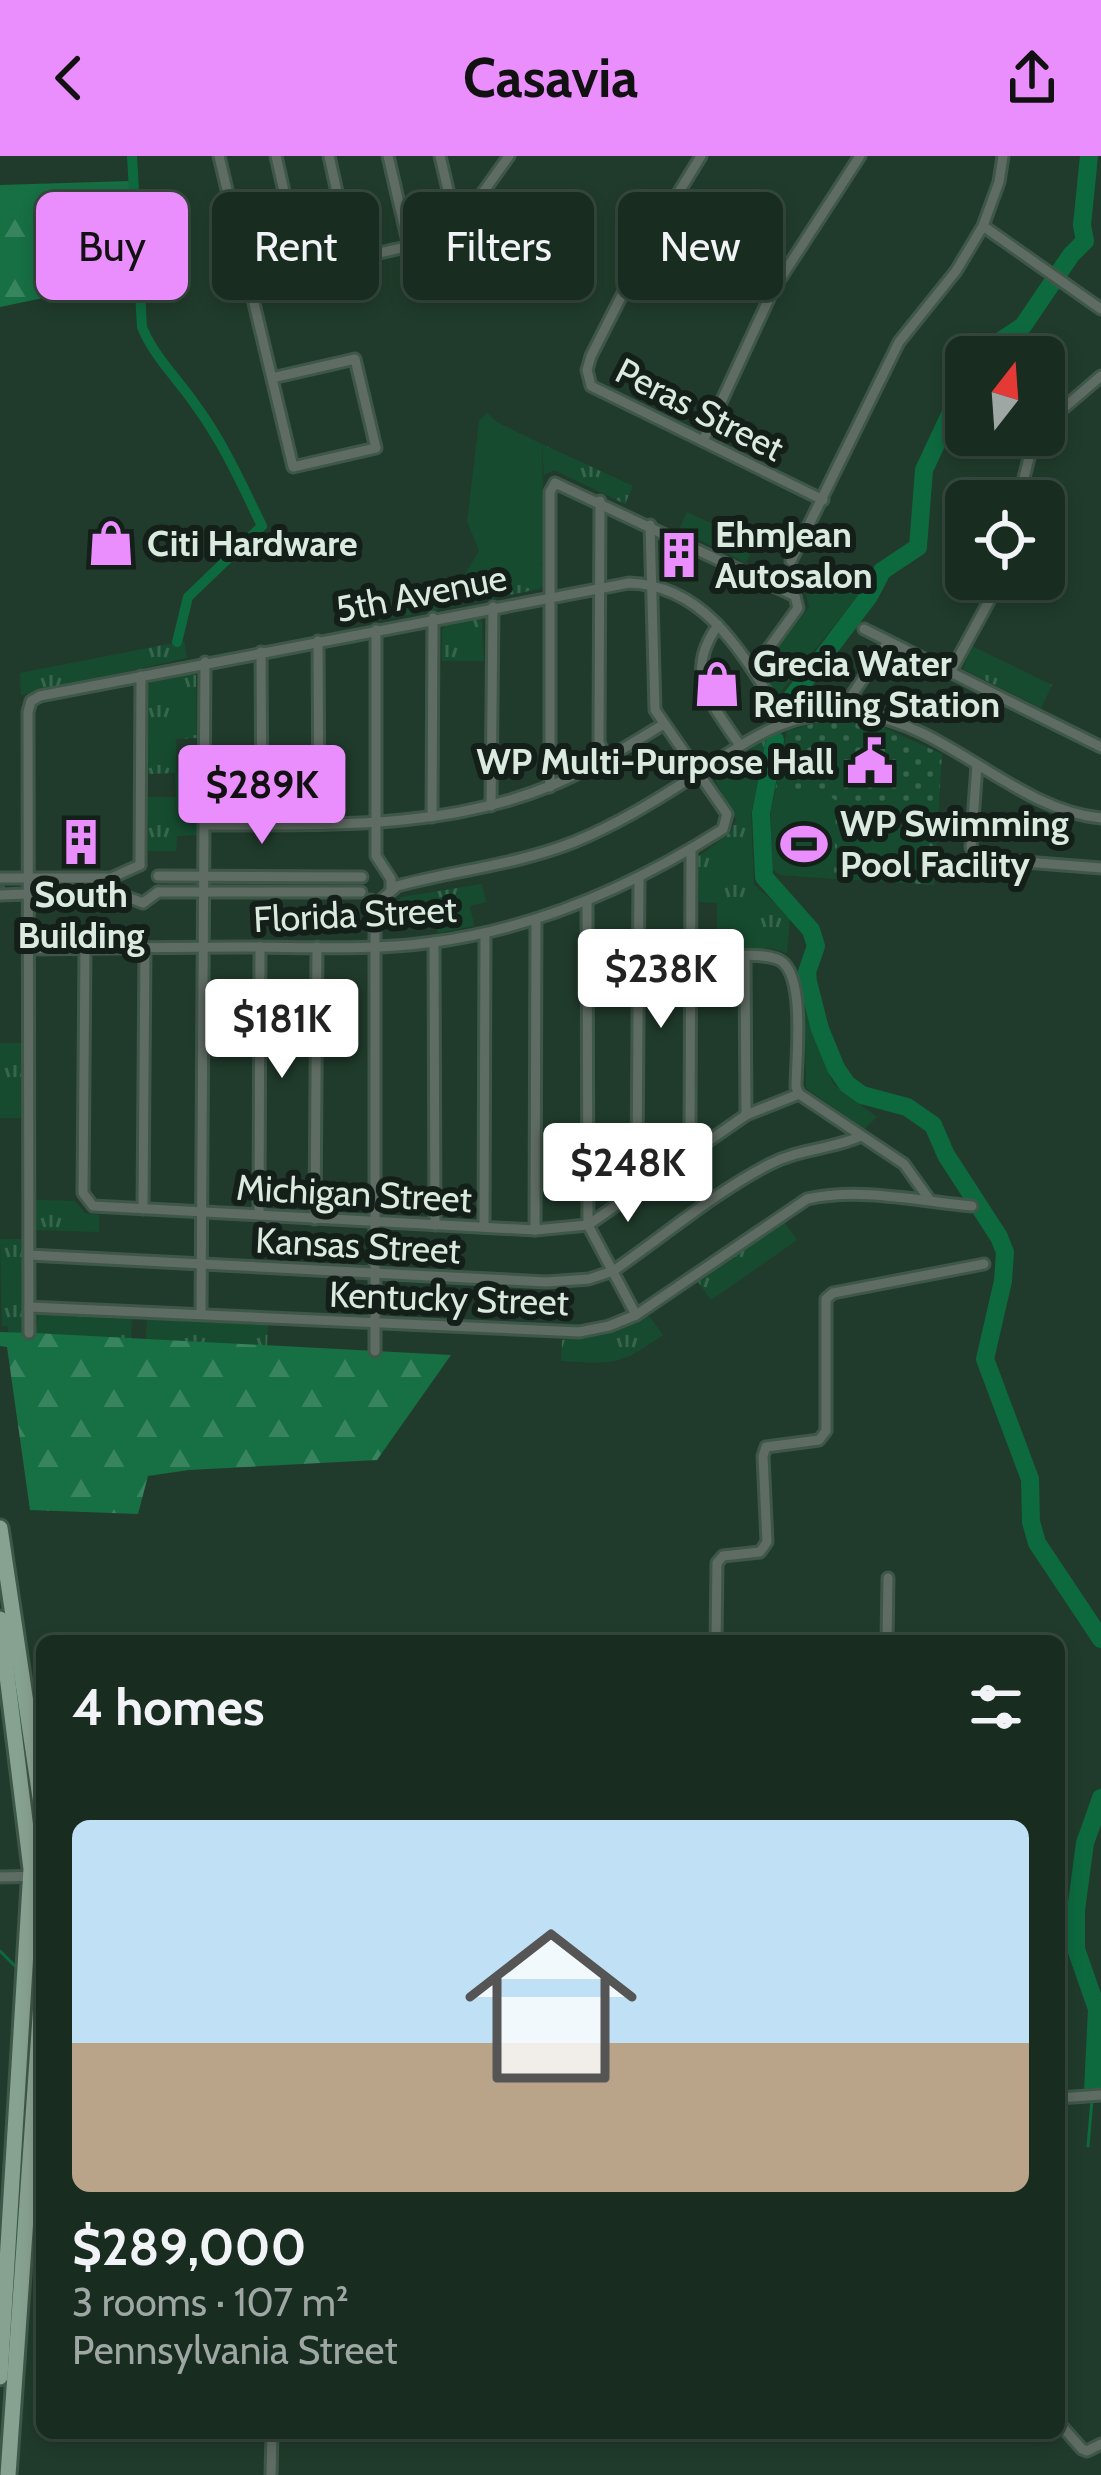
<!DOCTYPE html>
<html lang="en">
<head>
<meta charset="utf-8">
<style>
	body { margin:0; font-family:Cabin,sans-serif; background:#213429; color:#f1f3f6; height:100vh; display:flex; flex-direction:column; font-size:45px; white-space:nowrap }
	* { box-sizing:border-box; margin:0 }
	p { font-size:39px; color:#9fa7a5 }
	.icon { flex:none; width:66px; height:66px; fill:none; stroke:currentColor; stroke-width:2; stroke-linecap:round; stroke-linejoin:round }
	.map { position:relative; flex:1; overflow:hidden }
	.panel { position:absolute; left:36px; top:1479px; width:1029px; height:804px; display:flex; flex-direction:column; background:#182c20; border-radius:18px; box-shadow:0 6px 18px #0003,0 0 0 3px #36483e }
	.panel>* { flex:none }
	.hud { position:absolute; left:36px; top:36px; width:1029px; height:108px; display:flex; gap:24px }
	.needle { width:78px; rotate:17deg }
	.fabs { position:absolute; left:945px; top:180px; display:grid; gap:24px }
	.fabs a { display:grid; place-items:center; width:120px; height:120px; border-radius:18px; background:#182c20; box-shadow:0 6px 18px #0003,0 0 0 3px #36483e; font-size:60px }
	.price { position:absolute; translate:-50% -102px; padding:0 27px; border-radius:12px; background:#fff; color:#222; font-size:39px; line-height:78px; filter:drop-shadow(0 3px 6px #0008) }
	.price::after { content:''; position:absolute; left:50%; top:72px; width:36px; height:27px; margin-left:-18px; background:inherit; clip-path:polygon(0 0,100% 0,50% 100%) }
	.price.on { background:#ea8dfd; color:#111 }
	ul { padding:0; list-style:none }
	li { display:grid; align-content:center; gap:24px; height:636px; padding:0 36px }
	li+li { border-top:3px solid #36483e }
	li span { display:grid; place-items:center; height:372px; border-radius:18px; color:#555 }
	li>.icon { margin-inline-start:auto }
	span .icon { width:216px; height:216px; fill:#fffc; stroke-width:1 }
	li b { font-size:51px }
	h2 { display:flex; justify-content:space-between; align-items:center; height:144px; padding:0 36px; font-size:51px }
	.pill { padding:0 42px; border-radius:18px; background:#182c20; box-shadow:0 6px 18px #0003,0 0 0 3px #36483e; font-size:42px; line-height:108px }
	.pill.on { background:#ea8dfd; color:#111 }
	header { display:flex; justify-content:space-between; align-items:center; height:156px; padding:0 36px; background:#ea8dfd; color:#111; font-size:54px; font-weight:800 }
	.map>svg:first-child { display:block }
	.grass { fill:url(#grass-tufts) }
	.forest { fill:url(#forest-firs) }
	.park { fill:url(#park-dots) }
	.garden { fill:#164b2f }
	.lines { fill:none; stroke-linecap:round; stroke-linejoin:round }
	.stream { stroke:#0d6a3f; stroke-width:3 }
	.canal { stroke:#0d6a3f; stroke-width:10 }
	.river { stroke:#0d6a3f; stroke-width:18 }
	.street-tunnel { stroke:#3c5546; stroke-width:9; stroke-dasharray:9 4.5; stroke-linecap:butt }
	.street-casing { stroke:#3e5748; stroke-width:15 }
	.primary-casing { stroke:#3e5748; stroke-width:21 }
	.street { stroke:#5f6c63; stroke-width:9 }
	.primary { stroke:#88a291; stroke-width:15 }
	.labels { text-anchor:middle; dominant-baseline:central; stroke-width:12; stroke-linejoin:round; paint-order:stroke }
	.street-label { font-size:36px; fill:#daeadf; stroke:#131f18 }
	.poi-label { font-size:36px; font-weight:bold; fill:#daeadf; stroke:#131f18; text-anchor:start }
</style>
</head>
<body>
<header><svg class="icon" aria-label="back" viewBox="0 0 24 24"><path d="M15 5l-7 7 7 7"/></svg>Casavia<svg class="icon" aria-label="share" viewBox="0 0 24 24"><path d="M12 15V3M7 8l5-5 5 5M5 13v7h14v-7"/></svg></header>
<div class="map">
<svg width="1101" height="2319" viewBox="0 0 1101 2319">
	<defs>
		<pattern id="grass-tufts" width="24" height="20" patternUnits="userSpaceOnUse" patternTransform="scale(3)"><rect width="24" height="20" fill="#164b2f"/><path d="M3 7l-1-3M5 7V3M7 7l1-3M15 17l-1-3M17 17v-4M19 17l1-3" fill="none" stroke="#37654d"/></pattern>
		<pattern id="forest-firs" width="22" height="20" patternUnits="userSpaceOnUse" patternTransform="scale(3)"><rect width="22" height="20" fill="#176f44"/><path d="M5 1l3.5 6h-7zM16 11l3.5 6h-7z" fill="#38845f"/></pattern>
		<pattern id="park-dots" width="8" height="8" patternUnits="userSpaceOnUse" patternTransform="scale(3)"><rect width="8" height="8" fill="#164b2f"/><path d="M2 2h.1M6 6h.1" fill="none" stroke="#37654d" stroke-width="1.8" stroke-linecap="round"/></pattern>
	</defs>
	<rect width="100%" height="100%" fill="#203b2b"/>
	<!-- grass -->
	<g class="grass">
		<polygon points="542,288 633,330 625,348 554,314 544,319"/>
		<polygon points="687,356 755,388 746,407 679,374"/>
		<polygon points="544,407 543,430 539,433 475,446 472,428 516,419 515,411"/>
		<polygon points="457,431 460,449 365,467 362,450"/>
		<polygon points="481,461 484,505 442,505 442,475 446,467"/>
		<polygon points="184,485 187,502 21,539 20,517"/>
		<polygon points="972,490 1052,529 1041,552 963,513"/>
		<polygon points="192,517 196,519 197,582 176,583 177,617 197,617 197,679 177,680 176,695 148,695 148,641 176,641 175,617 148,618 148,531 151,526"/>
		<polygon points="766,582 751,659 754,729 790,760 787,797 771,792 717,793 717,747 699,746 698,701 730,677 736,664 713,620"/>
		<polygon points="482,728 486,746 470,750 474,770 438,777 434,756 384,761 384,756 402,741"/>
		<rect x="0" y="887" width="21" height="75"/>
		<polygon points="36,1044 75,1045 85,1057 99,1059 99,1076 36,1074"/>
		<polygon points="784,1066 797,1084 711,1144 698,1126"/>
		<polygon points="0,1083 22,1083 22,1177 8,1176 8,1170 2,1170"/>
		<polygon points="39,1157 132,1162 131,1183 35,1178"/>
		<path d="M649 1160 663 1179C618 1210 615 1208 561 1205L562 1184 611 1177Z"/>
		<polygon points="147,1163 268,1169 267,1190 146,1183"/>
	</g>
	<!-- forest -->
	<g class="forest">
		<polygon points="130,25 134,123 0,151 0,29"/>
		<polygon points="0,1176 34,1177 451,1199 377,1304 189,1314 148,1320 138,1358 30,1354 7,1191 0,1190"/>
	</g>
	<!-- park -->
	<polygon class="park" points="852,565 878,569 942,598 934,729 780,719 772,713 771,655 787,575 816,567"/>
	<!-- garden -->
	<g class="garden">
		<polygon points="487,257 497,266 542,288 544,407 516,411 516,419 457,431 479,395 467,365 479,265"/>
		<polygon points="796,408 860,438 777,540 763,520 763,512 809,451 806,438 787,427"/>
		<polygon points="776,632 825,636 836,645 834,723 780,719 772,713 771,655"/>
		<polygon points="844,663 930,667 928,722 841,718"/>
		<polygon points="804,823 815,883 833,928 877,961 864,973 806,932"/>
	</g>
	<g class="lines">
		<!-- stream -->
		<g class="stream">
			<polyline points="0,1795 16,1811"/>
			<polyline points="1088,1990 1092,1944"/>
		</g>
		<!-- canal -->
		<path class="canal" d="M132 0 142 171C154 201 179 224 197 251 224 288 242 329 262 370L188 441 177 486"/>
		<!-- river -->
		<g class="river">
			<polyline points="976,201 1023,170 1071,99 1085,85 1082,69 1089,0"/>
			<polyline points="784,552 869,440 882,415 918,391 924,314 966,224"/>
			<polyline points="775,584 761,657 764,721 811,774 816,790 807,816 808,826 820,873 836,912 847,928 862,939 907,951 933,969 946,999 999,1081 1005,1096 1003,1125 985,1203 1030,1323 1031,1366 1037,1387 1101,1483"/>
			<polyline points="1093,1936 1097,1853 1076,1793 1076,1754 1085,1687 1101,1642"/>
		</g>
		<!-- street-tunnel -->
		<polyline class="street-tunnel" points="0,734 5,734"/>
		<defs>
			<g id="street">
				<polyline points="219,0 293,311 376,292 355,203 272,222"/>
				<polyline points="276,0 302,115"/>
				<polyline points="329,0 352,103"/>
				<polyline points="388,0 409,90"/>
				<polyline points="440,0 457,72"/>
				<polyline points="701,0 652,80 591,200 587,214 591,230 823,344"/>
				<polyline points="983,70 1101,153"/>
				<polyline points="249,126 451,81 509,0"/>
				<polyline points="1044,269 1101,220"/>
				<polyline points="703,285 773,134 860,0"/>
				<polyline points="600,345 599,586 605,602"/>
				<polyline points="1018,345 1035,279"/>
				<polyline points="791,405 899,186 956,115 983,70 999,26 1003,0"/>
				<path d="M718 469C683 518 710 545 739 588"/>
				<polyline points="864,473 1101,591"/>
				<polyline points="376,474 376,700 391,723 391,733"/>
				<polyline points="318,485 319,668"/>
				<polyline points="261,496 262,668"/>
				<polyline points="950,517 1001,423"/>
				<polyline points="839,558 888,486"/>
				<polyline points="977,609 971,691 975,702 1101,712"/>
				<polyline points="550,631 550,336 555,327 795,440 798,452 753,514"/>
				<polyline points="491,650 493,451"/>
				<polyline points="432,661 433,462"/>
				<path d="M204 669C320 668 440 675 550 630 590 614 627 590 664 568"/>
				<polyline points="691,694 690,985 696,997"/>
				<polyline points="140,709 141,520"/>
				<polyline points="158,720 362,721"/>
				<polyline points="0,722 111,722 140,709"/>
				<polyline points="639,722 637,1011 642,1033"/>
				<polyline points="158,736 361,736"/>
				<polyline points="0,739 111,735 143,747 158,736"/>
				<polyline points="371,744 375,757 375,1195"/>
				<polyline points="587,745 588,1069 636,1159"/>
				<path d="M375 757 381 744 397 730C456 714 516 709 574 686 616 669 655 645 694 620 748 585 789 551 860 558 946 567 1015 654 1101 662"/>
				<polyline points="434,786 435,1069"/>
				<polyline points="85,792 83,1037 93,1050 535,1074 588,1069 746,959 799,938"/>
				<path d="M30 793C100 792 171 791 241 791 306 791 371 795 434 786 538 772 635 729 723 673L727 658 655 554 650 369"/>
				<path d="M690 802C716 802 754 795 777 803 807 813 796 903 796 931L799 938"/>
				<polyline points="745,802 746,959"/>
				<polyline points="799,938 904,1008 929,1043"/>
				<polyline points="143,1053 145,791"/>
				<polyline points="259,1059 260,791"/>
				<polyline points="315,1063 317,791"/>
				<polyline points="484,1071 485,777"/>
				<polyline points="535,1074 536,763"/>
				<path d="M29 1099 546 1126 589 1123 613 1115C664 1080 715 1036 770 1008 802 992 834 993 861 980"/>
				<path d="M29 1151 579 1176 609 1170 636 1159 807 1043C860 1031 919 1045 972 1050"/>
				<polyline points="201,1158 205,506"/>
				<path d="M29 1177 28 556 31 545 40 540 629 427C701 429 738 490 773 546"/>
				<polyline points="716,1485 717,1407 723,1400 760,1396 767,1386 763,1300 766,1291 819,1284 826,1275 826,1143 833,1137 984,1108"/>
				<polyline points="887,1485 888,1422"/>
				<polyline points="0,1721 42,1720"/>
				<polyline points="1059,1942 1101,1939"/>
				<polyline points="1059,2267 1082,2293 1087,2295 1101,2288"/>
				<polyline points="271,2319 272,2277"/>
			</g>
			<g id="primary">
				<polyline points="0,1372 42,1655"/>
				<polyline points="0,1463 31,1713 0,2221"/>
				<polyline points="8,2319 42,1832"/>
			</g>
		</defs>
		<!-- street casing -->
		<use href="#street" class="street-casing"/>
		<!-- primary casing -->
		<use href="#primary" class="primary-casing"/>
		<!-- street -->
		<use href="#street" class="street"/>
		<!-- primary -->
		<use href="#primary" class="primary"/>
	</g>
	<!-- icons -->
	<defs>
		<symbol id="shop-bare" viewBox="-9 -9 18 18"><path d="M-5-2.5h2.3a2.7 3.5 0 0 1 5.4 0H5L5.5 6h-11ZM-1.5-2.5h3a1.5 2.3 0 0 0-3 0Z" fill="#ea8dfd" stroke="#131f18" stroke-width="2.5" paint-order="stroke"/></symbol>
		<symbol id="building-bare" viewBox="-9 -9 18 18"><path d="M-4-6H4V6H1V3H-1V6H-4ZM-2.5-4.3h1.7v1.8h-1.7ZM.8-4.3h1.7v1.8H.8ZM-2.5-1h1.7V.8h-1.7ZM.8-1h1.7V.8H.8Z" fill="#ea8dfd" stroke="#131f18" stroke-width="2.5" paint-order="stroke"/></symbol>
		<symbol id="civic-bare" viewBox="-9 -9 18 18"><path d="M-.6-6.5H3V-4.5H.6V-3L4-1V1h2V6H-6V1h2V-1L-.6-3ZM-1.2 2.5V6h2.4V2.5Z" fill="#ea8dfd" stroke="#131f18" stroke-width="2.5" paint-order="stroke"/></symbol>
		<symbol id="stadium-bare" viewBox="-9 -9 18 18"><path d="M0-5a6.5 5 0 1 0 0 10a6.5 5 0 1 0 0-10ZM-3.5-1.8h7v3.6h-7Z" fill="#ea8dfd" stroke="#131f18" stroke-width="2.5" paint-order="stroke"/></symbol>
	</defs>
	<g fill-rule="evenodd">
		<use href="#shop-bare" x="78" y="354" width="66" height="66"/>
		<use href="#building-bare" x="646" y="366" width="66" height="66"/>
		<use href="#shop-bare" x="684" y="495" width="66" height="66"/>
		<use href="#civic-bare" x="837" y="572" width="66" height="66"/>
		<use href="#building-bare" x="48" y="653" width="66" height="66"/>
		<use href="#stadium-bare" x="771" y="655" width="66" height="66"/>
	</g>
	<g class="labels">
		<!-- street labels -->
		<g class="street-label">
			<text transform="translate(700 253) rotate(27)">Peras Street</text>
			<text transform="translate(421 437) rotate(-11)">5th Avenue</text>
			<text transform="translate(355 758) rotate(-3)">Florida Street</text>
			<text transform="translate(354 1037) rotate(3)">Michigan Street</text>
			<text transform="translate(358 1089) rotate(3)">Kansas Street</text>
			<text transform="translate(449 1142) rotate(2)">Kentucky Street</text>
		</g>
		<!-- poi labels -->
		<g class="poi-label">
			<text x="715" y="378">EhmJean<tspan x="715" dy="41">Autosalon</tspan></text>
			<text x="147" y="387">Citi Hardware</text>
			<text x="753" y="507">Grecia Water<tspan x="753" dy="41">Refilling Station</tspan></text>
			<text x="834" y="605" text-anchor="end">WP Multi-Purpose Hall</text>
			<text x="840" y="667">WP Swimming<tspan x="840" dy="41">Pool Facility</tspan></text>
			<text x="81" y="738" text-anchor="middle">South<tspan x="81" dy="41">Building</tspan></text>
		</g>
	</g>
</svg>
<div class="fabs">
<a><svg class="needle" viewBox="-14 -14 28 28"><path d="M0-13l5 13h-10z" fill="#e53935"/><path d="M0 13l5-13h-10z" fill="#9fa7a5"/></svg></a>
<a><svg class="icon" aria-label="locate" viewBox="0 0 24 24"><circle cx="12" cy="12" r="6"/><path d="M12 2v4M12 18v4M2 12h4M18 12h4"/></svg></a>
</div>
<b class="price on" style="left:262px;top:691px">$289K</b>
<b class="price" style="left:661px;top:875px">$238K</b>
<b class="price" style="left:282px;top:925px">$181K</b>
<b class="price" style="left:628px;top:1069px">$248K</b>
<div class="hud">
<a class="pill on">Buy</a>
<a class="pill">Rent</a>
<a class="pill">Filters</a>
<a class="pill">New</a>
</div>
<section class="panel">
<h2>4 homes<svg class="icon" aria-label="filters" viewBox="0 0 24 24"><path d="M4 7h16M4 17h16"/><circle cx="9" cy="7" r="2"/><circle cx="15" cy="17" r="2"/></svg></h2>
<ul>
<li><span style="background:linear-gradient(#bfe0f5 60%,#b9a48a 0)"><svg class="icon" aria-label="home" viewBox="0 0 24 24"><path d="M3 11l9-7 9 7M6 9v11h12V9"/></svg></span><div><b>$289,000</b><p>3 rooms · 107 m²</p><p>Pennsylvania Street</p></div></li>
</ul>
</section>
</div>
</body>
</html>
